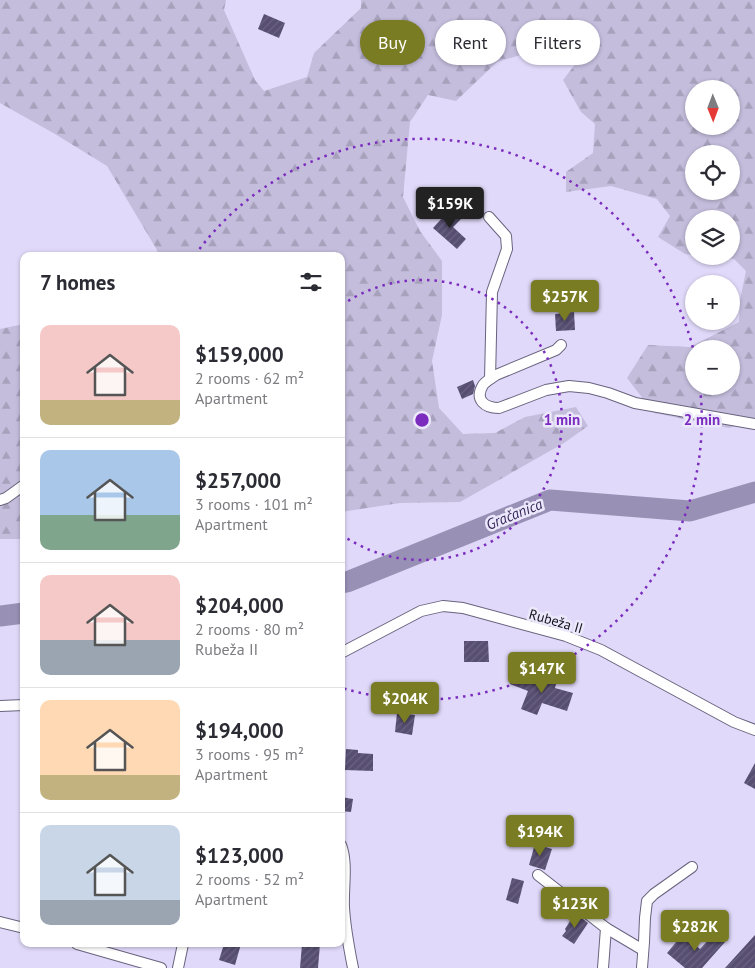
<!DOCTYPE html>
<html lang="en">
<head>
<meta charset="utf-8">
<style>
	body { margin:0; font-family:"PT Sans",sans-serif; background:#f2f2f3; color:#2b2b33; height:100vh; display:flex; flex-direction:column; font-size:19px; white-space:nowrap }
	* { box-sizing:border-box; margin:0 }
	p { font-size:16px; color:#7c7c81 }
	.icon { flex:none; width:28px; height:28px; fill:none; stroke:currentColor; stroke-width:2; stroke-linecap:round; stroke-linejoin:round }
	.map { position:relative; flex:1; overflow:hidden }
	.sheet { position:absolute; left:20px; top:252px; width:325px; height:695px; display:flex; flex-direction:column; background:#fff; border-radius:10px; box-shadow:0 1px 4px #0004 }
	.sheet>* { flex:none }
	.hud { position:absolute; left:360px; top:20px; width:320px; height:45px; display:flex; gap:10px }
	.needle { width:32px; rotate:179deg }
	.tools { position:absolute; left:685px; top:80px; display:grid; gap:10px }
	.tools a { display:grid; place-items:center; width:55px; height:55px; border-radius:50%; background:#fff; box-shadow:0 1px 4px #0004; font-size:25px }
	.price { position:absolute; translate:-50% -42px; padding:0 11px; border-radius:5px; background:#7a7c24; color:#fff; font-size:16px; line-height:32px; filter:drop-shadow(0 1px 2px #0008) }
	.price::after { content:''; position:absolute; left:50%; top:30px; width:15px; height:11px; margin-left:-8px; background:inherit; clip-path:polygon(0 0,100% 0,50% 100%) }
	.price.current { background:#222; color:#fff }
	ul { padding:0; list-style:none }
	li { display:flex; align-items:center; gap:15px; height:125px; padding:0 20px }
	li+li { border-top:1px solid #e1e1e2 }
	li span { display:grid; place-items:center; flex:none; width:140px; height:100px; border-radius:10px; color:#555 }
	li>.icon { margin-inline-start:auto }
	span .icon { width:60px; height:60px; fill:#fffc; stroke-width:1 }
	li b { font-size:21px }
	h2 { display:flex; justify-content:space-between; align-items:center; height:60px; padding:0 20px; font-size:21px }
	.pill { padding:0 18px; border-radius:22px; background:#fff; box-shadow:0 1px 4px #0004; font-size:18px; line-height:45px }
	.pill.current { background:#7a7c24; color:#fff }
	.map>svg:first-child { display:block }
	.forest { fill:url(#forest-firs); fill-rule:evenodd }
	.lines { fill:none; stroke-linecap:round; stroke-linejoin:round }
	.river { stroke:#9990b6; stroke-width:21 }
	.building { fill:url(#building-hatch) }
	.minor-casing { stroke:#69637e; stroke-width:12 }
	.minor { stroke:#fff; stroke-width:10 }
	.ring { fill:none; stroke:#7b2cbf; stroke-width:2.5; stroke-dasharray:2.5 5 }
	.labels { text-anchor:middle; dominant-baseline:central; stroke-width:5; stroke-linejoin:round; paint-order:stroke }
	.street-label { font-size:14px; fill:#110f19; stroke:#ece8fc }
	.water-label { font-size:15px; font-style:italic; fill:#372859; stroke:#ece8fc }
	.centre { fill:#7b2cbf; stroke:#ece8fc; stroke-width:2.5 }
	.ring-label { font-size:15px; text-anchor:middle; font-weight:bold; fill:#7b2cbf; stroke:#ece8fc; stroke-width:5; stroke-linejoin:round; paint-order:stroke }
</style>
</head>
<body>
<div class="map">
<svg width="755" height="968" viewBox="0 0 755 968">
	<defs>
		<pattern id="forest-firs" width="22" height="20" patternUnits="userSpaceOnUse" patternTransform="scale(1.25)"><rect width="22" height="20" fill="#c4bddc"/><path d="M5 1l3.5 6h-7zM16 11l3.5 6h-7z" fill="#a7a1bc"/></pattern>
		<pattern id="building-hatch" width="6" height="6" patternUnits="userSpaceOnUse" patternTransform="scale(1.25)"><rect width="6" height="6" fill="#574e71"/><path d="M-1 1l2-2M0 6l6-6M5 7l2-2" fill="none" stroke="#6a6380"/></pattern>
	</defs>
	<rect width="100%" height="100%" fill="#e0d9f9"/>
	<!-- forest -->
	<g class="forest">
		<path d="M0 0H226L224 10 255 80 264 91 307 77 314 53 361 8V0H755V421L729 428 654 413 627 378 648 345 690 347 739 322 740 300 746 271 734 259 709 256H731V219H694V255L685 254 658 237 670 216 657 199 611 186 566 192V172L593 153 595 124 581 112 563 80 580 58 560 43 497 62 456 101 428 95 410 122 403 197 420 231 442 261V315L432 361 439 408 463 434 495 433 525 417 576 407 588 426 564 443 460 502 400 503 341 512V256H158L157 250 107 166 55 134 0 103ZM694 89H731V126H694ZM694 154H731V191H694ZM694 349H731V386H694Z"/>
		<polygon points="24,324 24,539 0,539 0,329"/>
	</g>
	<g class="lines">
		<!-- river -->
		<g class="river">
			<polyline points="341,583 347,582 550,500 690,511 755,492"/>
			<polyline points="0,616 24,613"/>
		</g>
	</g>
	<!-- building -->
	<g class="building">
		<polygon points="264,14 285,23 279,38 258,29"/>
		<polygon points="451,208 462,218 453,227 466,239 457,249 433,228"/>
		<polygon points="574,312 575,330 556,331 555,314"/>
		<polygon points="473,380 475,386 473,394 462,399 457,387"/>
		<polygon points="464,641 488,641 489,662 464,662"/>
		<polygon points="514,674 532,681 534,676 556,684 555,688 573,693 567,711 542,703 537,715 521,709 528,691 510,684"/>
		<polygon points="397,713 415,715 412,735 395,732"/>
		<polygon points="346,749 358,750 358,753 373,754 373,771 345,770"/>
		<polygon points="755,763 755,789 744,783"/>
		<polygon points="341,797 353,799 351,812 341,811"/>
		<polygon points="535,844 552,849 545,870 529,865"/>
		<polygon points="512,878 524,881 518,904 506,900"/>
		<polygon points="575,913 588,923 574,944 562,936 566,931 565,929"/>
		<polygon points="715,933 725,942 702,968 685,968 667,953 683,934 700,949"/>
		<polygon points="755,935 755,968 725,968"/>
		<polygon points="224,944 241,944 235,965 219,960"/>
		<polygon points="302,944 320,944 318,968 300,968"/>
	</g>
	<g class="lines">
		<defs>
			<g id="minor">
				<polyline points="489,217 506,236 507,249 492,292 490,379"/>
				<path d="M561 345 556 350 496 375C492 378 486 381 483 385 474 400 485 408 499 408L546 390 569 386 589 388 608 393 635 403 755 424"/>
				<polyline points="0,500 6,498 24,485"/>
				<polyline points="341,653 421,611 443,606 463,608 566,636 601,650 734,722 755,730"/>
				<polyline points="0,706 24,705"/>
				<path d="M341 845C348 863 343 888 344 907 345 927 349 948 353 968"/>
				<polyline points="538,875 606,928 603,968"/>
				<polyline points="0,922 24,928"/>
				<polyline points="606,928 643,950"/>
				<polyline points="77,944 161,968"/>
				<polyline points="178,968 183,944"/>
				<polyline points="642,968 644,942 645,918 647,901 654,894 692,867"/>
			</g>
		</defs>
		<!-- minor casing -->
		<use href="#minor" class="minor-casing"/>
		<!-- minor -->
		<use href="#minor" class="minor"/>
	</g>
	<!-- distance rings -->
	<g class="ring">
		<path d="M342 305A140 140 0 1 1 342 535"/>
		<path d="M195 255A280 280 0 0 1 694 352M700 388A280 280 0 0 1 342 688"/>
	</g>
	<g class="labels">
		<!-- street labels -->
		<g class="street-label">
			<text transform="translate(556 621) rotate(16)">Rubeža II</text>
		</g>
		<!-- water labels -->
		<g class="water-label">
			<text transform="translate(514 514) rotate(-22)">Gračanica</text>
		</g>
	</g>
	<circle cx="422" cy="420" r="8" class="centre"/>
	<g class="ring-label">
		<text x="562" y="425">1 min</text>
		<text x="702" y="425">2 min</text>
	</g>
</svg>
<div class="tools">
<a><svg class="needle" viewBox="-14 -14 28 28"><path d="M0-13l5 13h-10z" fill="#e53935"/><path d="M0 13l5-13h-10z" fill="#7c7c81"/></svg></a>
<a><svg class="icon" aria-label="locate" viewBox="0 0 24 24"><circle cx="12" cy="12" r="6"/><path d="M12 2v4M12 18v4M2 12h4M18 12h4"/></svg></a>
<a><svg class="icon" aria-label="layers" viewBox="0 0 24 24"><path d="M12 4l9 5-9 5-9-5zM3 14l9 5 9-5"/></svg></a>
<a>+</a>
<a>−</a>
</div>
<b class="price current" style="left:450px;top:229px">$159K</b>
<b class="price" style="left:565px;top:322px">$257K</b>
<b class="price" style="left:542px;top:694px">$147K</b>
<b class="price" style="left:405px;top:724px">$204K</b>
<b class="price" style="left:540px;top:857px">$194K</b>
<b class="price" style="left:575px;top:929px">$123K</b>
<b class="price" style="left:695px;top:952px">$282K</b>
<div class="hud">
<a class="pill current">Buy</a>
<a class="pill">Rent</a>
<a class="pill">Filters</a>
</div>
<section class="sheet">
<h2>7 homes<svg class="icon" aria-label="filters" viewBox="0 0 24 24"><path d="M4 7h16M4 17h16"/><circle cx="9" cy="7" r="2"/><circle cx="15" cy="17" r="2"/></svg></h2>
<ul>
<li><span style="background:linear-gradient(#f6c9c9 75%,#c2b280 0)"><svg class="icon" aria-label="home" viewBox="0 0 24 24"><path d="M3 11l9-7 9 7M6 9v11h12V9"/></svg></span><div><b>$159,000</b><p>2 rooms · 62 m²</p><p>Apartment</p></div></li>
<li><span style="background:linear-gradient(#a9c7e8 65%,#7fa58c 0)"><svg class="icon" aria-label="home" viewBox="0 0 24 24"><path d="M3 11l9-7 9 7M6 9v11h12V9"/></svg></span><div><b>$257,000</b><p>3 rooms · 101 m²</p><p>Apartment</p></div></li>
<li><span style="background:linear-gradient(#f6c9c9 65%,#9aa5b1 0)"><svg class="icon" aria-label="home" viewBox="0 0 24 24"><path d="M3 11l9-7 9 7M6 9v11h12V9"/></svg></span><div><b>$204,000</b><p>2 rooms · 80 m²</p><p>Rubeža II</p></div></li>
<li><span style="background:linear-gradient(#ffd9b3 75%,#c2b280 0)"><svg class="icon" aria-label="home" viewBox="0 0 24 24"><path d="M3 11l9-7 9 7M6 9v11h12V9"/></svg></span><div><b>$194,000</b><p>3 rooms · 95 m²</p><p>Apartment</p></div></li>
<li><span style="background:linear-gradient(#c9d6e8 75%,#9aa5b1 0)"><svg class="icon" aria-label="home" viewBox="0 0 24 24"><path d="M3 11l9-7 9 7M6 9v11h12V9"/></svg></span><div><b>$123,000</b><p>2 rooms · 52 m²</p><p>Apartment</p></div></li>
</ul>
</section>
</div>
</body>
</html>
